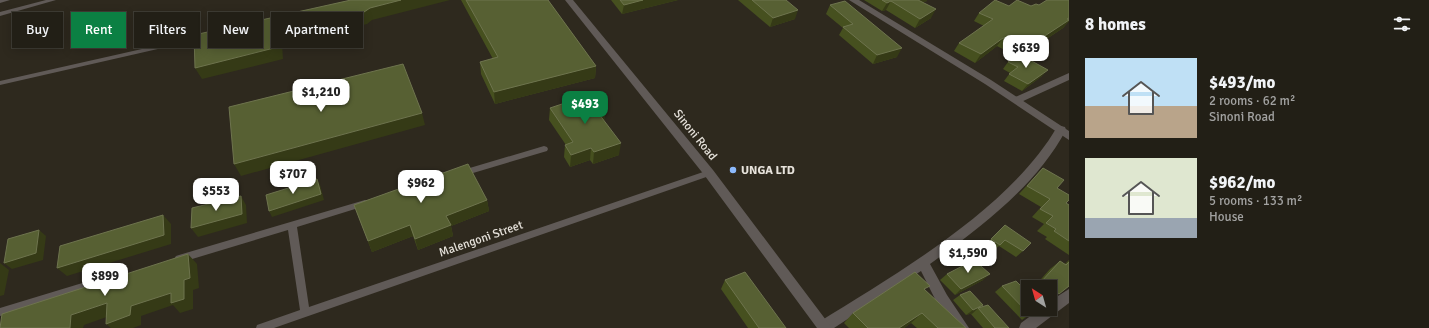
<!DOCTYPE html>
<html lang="en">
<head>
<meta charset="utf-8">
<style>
	body { margin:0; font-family:Signika,sans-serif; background:#2e2c23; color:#f1f3f6; height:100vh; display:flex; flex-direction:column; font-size:15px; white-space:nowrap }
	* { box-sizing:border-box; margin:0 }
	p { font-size:13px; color:#a2a2a1 }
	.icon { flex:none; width:22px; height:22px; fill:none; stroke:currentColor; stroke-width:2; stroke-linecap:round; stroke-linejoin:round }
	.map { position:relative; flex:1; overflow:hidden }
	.sheet { display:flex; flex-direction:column; background:#221f16; width:360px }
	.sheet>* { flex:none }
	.banner { position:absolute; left:12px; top:12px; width:380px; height:36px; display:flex; gap:8px }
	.needle { width:26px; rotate:323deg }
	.controls { position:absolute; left:1021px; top:280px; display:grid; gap:8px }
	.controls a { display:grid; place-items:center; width:36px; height:36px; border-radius:0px; background:#221f16; box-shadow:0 2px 10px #0003,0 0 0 1px #3f3d35; font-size:20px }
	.price { position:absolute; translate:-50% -34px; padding:0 9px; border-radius:8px; background:#fff; color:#222; font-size:13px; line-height:26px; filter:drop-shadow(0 1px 2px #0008) }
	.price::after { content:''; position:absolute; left:50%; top:24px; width:12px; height:9px; margin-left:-6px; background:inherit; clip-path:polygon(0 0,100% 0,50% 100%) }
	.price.selected { background:#0b8043; color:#fff }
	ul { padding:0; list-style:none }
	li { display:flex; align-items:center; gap:12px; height:100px; padding:0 16px }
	li span { display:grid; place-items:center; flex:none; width:112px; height:80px; border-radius:0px; color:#555 }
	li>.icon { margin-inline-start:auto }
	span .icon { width:48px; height:48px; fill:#fffc; stroke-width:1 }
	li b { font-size:17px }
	h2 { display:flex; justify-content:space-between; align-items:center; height:48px; padding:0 16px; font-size:17px }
	.tag { padding:0 14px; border-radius:0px; background:#221f16; box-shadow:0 2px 10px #0003,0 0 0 1px #3f3d35; font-size:14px; line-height:36px }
	.tag.selected { background:#0b8043; color:#fff }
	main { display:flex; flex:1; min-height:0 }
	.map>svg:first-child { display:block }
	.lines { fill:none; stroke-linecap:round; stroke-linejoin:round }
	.service { fill:#605a57; fill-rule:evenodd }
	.minor { fill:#605a57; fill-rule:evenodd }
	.tertiary { fill:#605a57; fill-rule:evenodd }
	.wall { fill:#46501f }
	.shaded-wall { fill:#353a16 }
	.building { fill:#576033; stroke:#6e744e }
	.poi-dot { fill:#8bb9fc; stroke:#2e291e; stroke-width:1.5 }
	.labels { text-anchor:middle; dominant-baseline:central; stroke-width:3; stroke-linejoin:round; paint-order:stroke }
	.street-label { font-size:12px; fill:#e6e2db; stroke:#2e291e }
	.poi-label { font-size:12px; font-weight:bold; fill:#e6e2db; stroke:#2e291e; text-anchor:start }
</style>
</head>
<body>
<main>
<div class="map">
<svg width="1069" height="328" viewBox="0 0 1069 328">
	<rect width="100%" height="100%" fill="#2e291e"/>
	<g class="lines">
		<!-- service -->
		<g class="service">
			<polygon points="0,0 10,0 0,3"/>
			<polygon points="46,0 56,0 0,16 0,12"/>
			<polygon points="204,35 206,36 206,38 0,85 0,81"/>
			<polygon points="544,146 547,147 548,149 547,151 463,176 460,175 459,173 460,171 463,170"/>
			<polygon points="709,170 712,171 713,173 712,175 274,328 256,328 257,325 300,310 288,230 179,263 176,262 174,259 176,256 179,255 365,200 368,201 369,203 368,205 297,227 309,307"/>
			<polygon points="112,274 115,275 117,278 115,281 0,316 0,308"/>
		</g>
		<!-- minor -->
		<g class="minor">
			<polygon points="1069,73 1069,80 1021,102 1017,103 1012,100 1013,98"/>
			<path d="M1061 126 1065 127 1066 130C1036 186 981 227 930 264L947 295 969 328H954L937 303 921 271 834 328H818L819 322C898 273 1010 208 1057 127Z"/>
			<polygon points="1069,289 1069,303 1036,328 1019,328 1021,323 1040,309 1050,309 1050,301"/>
		</g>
		<!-- tertiary -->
		<g class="tertiary">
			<polygon points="565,0 573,0 713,170 832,328 817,328 705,176"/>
			<polygon points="849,0 859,0 991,80 1069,131 1069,140 985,84"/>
		</g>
	</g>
	<!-- wall -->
	<g class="wall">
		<polygon points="461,0 548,0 596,66 595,78 495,104 481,74 480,62 493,59"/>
		<polygon points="611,0 678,0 622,14"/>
		<polygon points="738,0 786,0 795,19 770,27"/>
		<polygon points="864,0 927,0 927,1 923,2 931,18 915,28 886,10 882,11"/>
		<polygon points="830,5 897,57 873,64 839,35 843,28 826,14"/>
		<polygon points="1009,6 1031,6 1069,21 1063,28 1021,56 1042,76 1022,91 1004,81 1010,73 1003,69 1008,62 1016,56 997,46 975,63 954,51 959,43 984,26 974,21 979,13"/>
		<polygon points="550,108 605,112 604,121 619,155 593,164 590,160 570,167 564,157 565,145 566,145 549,120"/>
		<polygon points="1043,168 1057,188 1066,203 1069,205 1069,255 1045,239 1047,237 1037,231 1044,224 1032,217 1041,207 1019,194"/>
		<polygon points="487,200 489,211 451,226 453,236 418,250 413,236 372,252 354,205"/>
		<polygon points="1005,225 1023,251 1016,257 999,246 993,251 984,246"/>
		<polygon points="1069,260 1069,286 1050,300 1050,287 1034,287 1050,269 1060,261 1065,264"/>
		<polygon points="947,274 983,280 955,295 940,280"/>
		<polygon points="725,280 786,328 748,328 721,289"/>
		<polygon points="1002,286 1037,309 1022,320 995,292"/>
		<polygon points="925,290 966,328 917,328 911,323 904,328 849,328 844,323 853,313"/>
		<polygon points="960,295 983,305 981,307 1009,328 983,328 971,314 973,313 966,315 953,300"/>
	</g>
	<!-- shaded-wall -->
	<g class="shaded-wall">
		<polygon points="401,0 450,0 372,20 367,24 282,44 283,59 202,79 195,68 277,32"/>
		<polygon points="643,0 678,0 622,14 624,5"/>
		<polygon points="915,0 927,0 927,1 911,7"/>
		<polygon points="891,1 886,10 882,11 887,3"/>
		<polygon points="936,9 931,18 915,28 920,19"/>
		<polygon points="798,10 795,19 770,27 773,18"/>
		<polygon points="1069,18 1069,21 1063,28 1019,57 1025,49"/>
		<polygon points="1003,38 997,46 975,63 981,54"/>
		<polygon points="902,48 897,57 873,64 877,55"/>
		<polygon points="596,66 595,78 495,104 494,92"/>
		<polygon points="1048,70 1042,76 1022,91 1028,84"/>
		<polygon points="605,112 604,123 599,114"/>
		<polygon points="422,113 425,125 241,176 234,164"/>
		<polygon points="621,143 619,155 593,164 594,152"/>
		<polygon points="591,148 590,160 570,167 571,155"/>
		<polygon points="317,179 320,185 324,200 272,217 269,211"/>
		<polygon points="241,196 246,205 247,223 198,237 191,228"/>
		<polygon points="487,200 489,211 451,226 453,236 418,250 415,239 446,216"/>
		<polygon points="163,215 171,224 171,244 67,276 57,268"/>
		<polygon points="410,225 413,236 372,252 368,241"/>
		<polygon points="39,230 46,236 43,260 12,269 4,263"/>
		<polygon points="188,254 197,264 199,288 193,290 193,309 180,313 173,305 141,316 141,325 133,328 111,328 106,324 131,306 171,293 184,280"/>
		<polygon points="0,263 9,270 4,295 0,296"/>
		<polygon points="990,274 983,280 955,295 961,289"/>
		<polygon points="107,303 118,313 84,325 83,328 70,328 71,315"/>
		<polygon points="983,305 979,309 978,308 973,313 966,315 973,310"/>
		<polygon points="1037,309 1033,312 1022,320 1029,314"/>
		<polygon points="922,313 911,323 904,328 899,328"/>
	</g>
	<!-- building -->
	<g class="building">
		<polygon points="351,0 401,0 370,8 364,12 277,32 278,47 195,68 194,35"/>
		<polygon points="466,0 548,0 596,66 494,92 480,62 498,57"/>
		<polygon points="620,0 643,0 624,5"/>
		<polygon points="752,0 786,0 798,10 773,18"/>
		<polygon points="882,0 918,0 936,9 920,19 891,1 887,3"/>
		<polygon points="995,0 1009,6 1017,0 1031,6 1036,4 1039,5 1047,0 1069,0 1069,18 1067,19 1069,19 1069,20 1025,49 1003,38 981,54 959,43 993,19 979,13"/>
		<polygon points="845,1 902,48 877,55 843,27 853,24 830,5"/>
		<polygon points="1019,54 1048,70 1028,84 1009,74 1018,67 1008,62"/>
		<polygon points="403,64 422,113 234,164 229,107"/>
		<polygon points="592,94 605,112 599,114 621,143 594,152 591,148 571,155 565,145 573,142 550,108"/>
		<polygon points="468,164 487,200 446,216 451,225 415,239 410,225 368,241 354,205"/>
		<polygon points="1043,168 1064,180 1057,188 1069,195 1069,200 1066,203 1069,205 1069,241 1054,231 1056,229 1046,223 1053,216 1040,209 1050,199 1027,186"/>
		<polygon points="317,179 321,194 269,211 266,195"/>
		<polygon points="241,196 242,214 191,228 192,208"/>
		<polygon points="163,215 164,235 57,268 60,246"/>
		<polygon points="1005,225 1031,243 1023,251 1005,240 1000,245 991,239"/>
		<polygon points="39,230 36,253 4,263 8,239"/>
		<polygon points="188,254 190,278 184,280 184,299 171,303 171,293 131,306 130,315 106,324 107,303 71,315 70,328 0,328 2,314"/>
		<polygon points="974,260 990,274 961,289 947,274"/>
		<polygon points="1060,261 1066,265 1069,262 1069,286 1059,294 1050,288 1050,287 1049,287 1041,282"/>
		<polygon points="745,272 786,328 759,328 725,280"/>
		<polygon points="915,272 930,286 924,289 966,328 938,328 922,313 899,328 868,328 853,313"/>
		<polygon points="1016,281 1028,293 1028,309 1037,309 1029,314 1002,286"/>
		<polygon points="970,291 983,305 973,310 960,295"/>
		<polygon points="988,305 1009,328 995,328 978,308"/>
	</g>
	<!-- markers -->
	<circle class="poi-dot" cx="733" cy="170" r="4"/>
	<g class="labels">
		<!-- street labels -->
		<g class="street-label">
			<text transform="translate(695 135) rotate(51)">Sinoni Road</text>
			<text transform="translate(481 239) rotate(-19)">Malengoni Street</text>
		</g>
		<!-- poi labels -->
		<g class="poi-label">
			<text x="741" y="170">UNGA LTD</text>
		</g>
	</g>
</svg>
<div class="controls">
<a><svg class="needle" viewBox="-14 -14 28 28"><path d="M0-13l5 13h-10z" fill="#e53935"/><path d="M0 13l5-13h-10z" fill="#a2a2a1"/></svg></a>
</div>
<b class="price" style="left:1026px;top:69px">$639</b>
<b class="price" style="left:321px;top:113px">$1,210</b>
<b class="price selected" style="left:585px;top:125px">$493</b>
<b class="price" style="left:293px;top:195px">$707</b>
<b class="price" style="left:421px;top:204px">$962</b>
<b class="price" style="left:216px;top:212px">$553</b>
<b class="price" style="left:968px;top:274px">$1,590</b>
<b class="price" style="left:105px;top:297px">$899</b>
<div class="banner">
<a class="tag">Buy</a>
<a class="tag selected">Rent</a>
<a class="tag">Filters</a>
<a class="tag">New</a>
<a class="tag">Apartment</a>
</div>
</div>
<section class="sheet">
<h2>8 homes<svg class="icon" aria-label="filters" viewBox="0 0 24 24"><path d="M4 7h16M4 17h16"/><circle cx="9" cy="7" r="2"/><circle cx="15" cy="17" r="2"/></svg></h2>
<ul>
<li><span style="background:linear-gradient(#bfe0f5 60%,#b9a48a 0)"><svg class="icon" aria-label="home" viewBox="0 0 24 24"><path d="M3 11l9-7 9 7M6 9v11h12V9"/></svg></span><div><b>$493/mo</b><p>2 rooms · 62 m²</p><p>Sinoni Road</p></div></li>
<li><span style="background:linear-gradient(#dfe7d0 75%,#9aa5b1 0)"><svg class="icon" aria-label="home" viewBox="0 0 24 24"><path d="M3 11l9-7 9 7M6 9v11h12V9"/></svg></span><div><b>$962/mo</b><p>5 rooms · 133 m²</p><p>House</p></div></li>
</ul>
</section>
</main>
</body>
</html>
